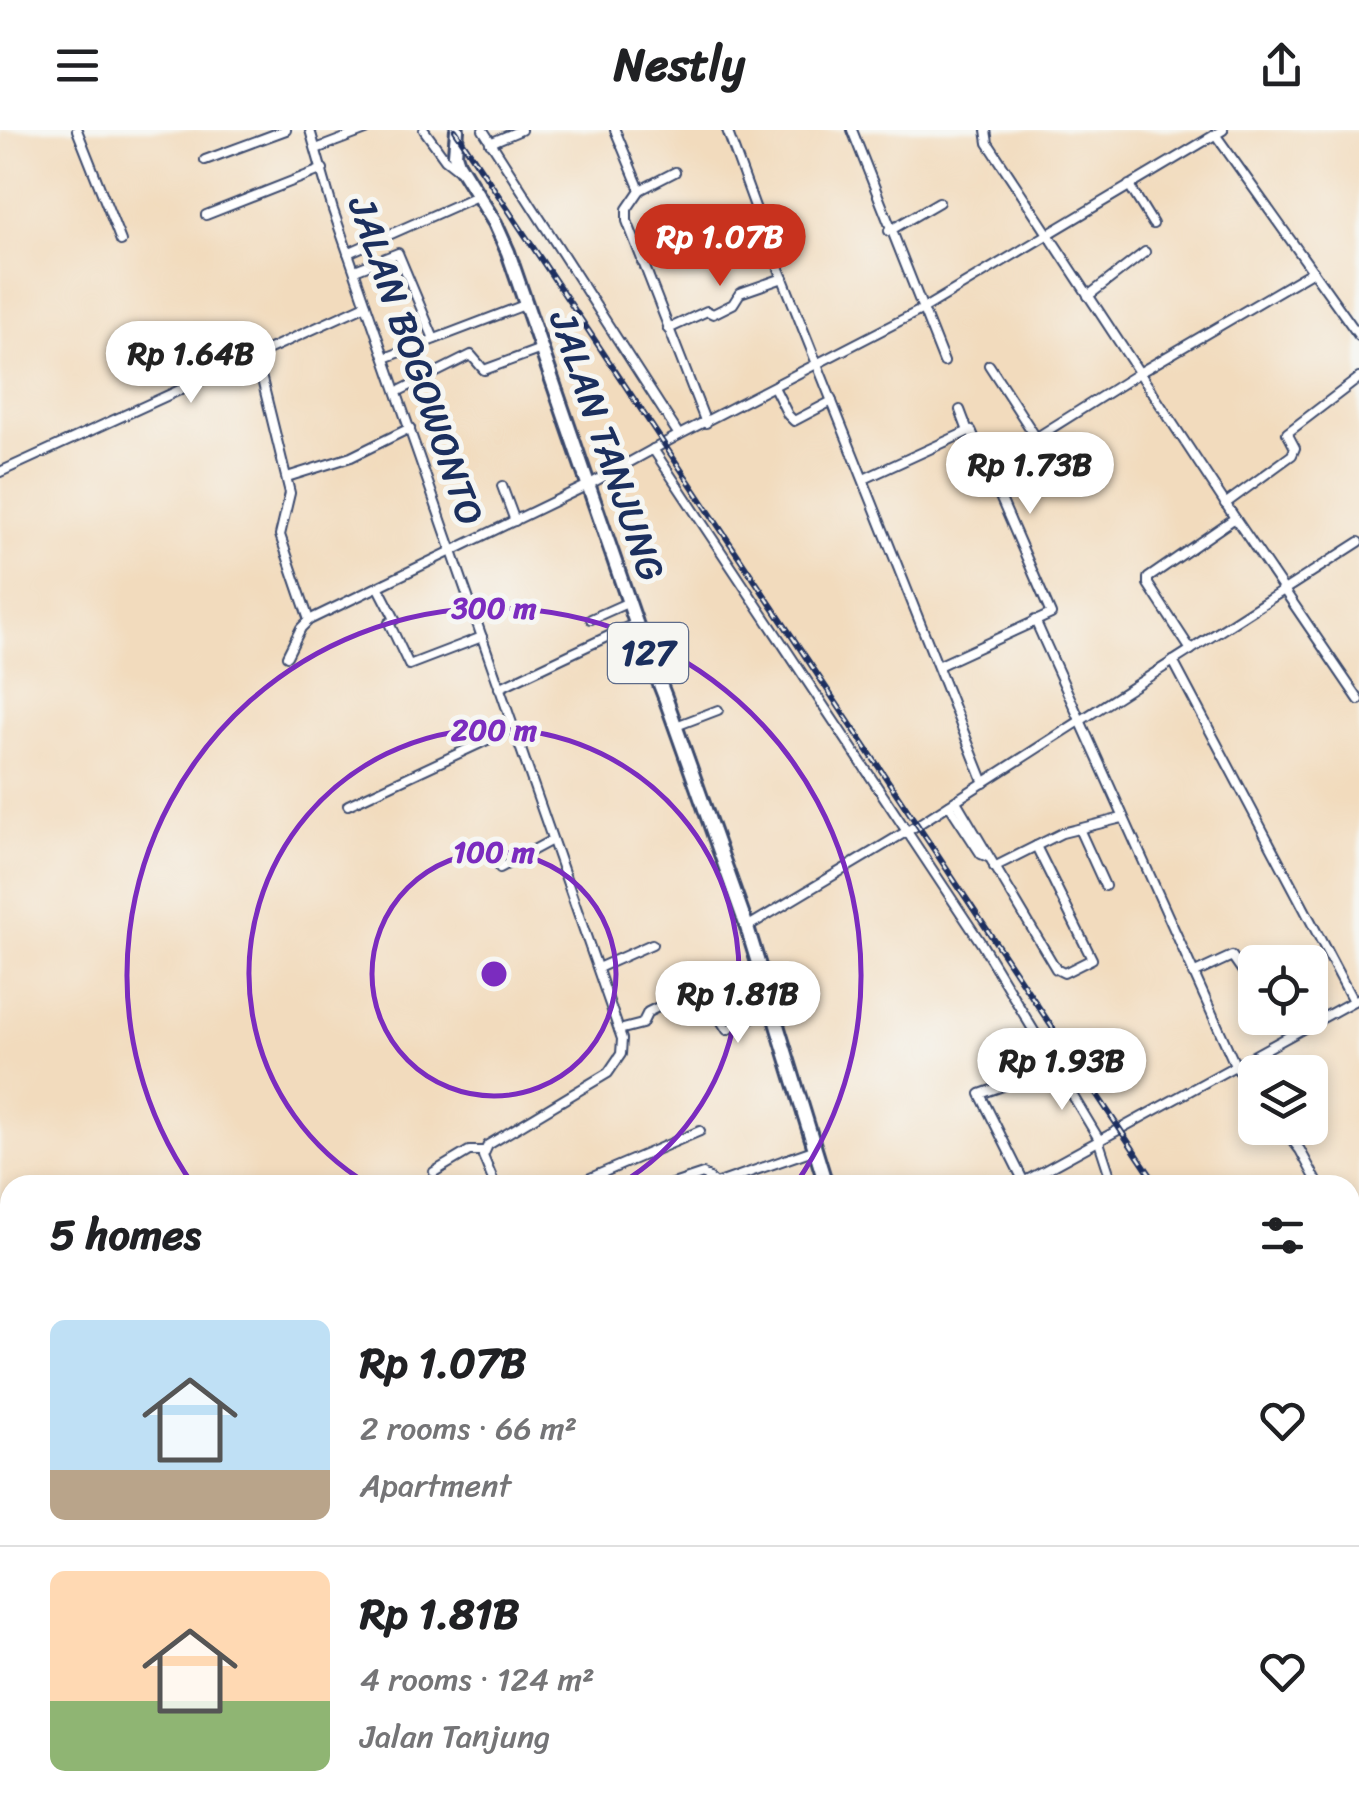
<!DOCTYPE html>
<html lang="en">
<head>
<meta charset="utf-8">
<style>
	body { margin:0; font-family:Sriracha,sans-serif; background:#f6f6f6; color:#202124; height:100vh; display:flex; flex-direction:column; font-size:38px; white-space:nowrap }
	* { box-sizing:border-box; margin:0 }
	p { font-size:32px; color:#757577 }
	.icon { flex:none; width:55px; height:55px; fill:none; stroke:currentColor; stroke-width:2; stroke-linecap:round; stroke-linejoin:round }
	.map { position:relative; flex:1; overflow:hidden }
	.side { position:absolute; left:0px; top:1045px; width:1360px; height:640px; display:flex; flex-direction:column; background:#fff; border-radius:30px 30px 0 0; box-shadow:0 5px 15px #0003 }
	.side>* { flex:none }
	.tools { position:absolute; left:1238px; top:815px; display:grid; gap:20px }
	.tools a { display:grid; place-items:center; width:90px; height:90px; border-radius:15px; background:#fff; box-shadow:0 5px 15px #0003; font-size:50px }
	.price { position:absolute; translate:-50% -85px; padding:0 22px; border-radius:35px; background:#fff; color:#222; font-size:32px; line-height:65px; filter:drop-shadow(0 2px 5px #0008) }
	.price::after { content:''; position:absolute; left:50%; top:60px; width:30px; height:22px; margin-left:-15px; background:inherit; clip-path:polygon(0 0,100% 0,50% 100%) }
	.price.current { background:#c8321e; color:#fff }
	ul { padding:0; list-style:none }
	li { display:flex; align-items:center; gap:30px; height:250px; padding:0 50px }
	li+li { border-top:2px solid #e0e0e0 }
	li span { display:grid; place-items:center; flex:none; width:280px; height:200px; border-radius:15px; color:#555 }
	li>.icon { margin-inline-start:auto }
	span .icon { width:120px; height:120px; fill:#fffc; stroke-width:1 }
	li b { font-size:42px }
	h2 { display:flex; justify-content:space-between; align-items:center; height:120px; padding:0 50px; font-size:42px }
	header { display:flex; justify-content:space-between; align-items:center; height:130px; padding:0 50px; background:#fff; font-size:45px; font-weight:700 }
	.map>svg:first-child { display:block }
	.lines { fill:none; stroke-linecap:round; stroke-linejoin:round }
	.street-casing { stroke:#3b496c; stroke-width:12 }
	.primary-casing { stroke:#3b496c; stroke-width:18 }
	.street { stroke:#fff; stroke-width:8 }
	.primary { stroke:#fff; stroke-width:12 }
	.rail-casing { stroke:#1b2f5e; stroke-width:6 }
	.rail { stroke:#f6f6f2; stroke-width:2.5; stroke-dasharray:8; stroke-linecap:butt }
	.ring { fill:none; stroke:#7b2cbf; stroke-width:5 }
	.labels { text-anchor:middle; dominant-baseline:central; stroke-width:10; stroke-linejoin:round; paint-order:stroke }
	.shield { fill:#f6f6f2; stroke:#5d6b8a; stroke-width:2.5 }
	.shield-label { font-size:35px; font-weight:bold; fill:#1b2f5e }
	.street-label { font-size:38px; fill:#1b2f5e; stroke:#f6f6f2 }
	.centre { fill:#7b2cbf; stroke:#f6f6f2; stroke-width:5 }
	.ring-label { font-size:30px; text-anchor:middle; font-weight:bold; fill:#7b2cbf; stroke:#f6f6f2; stroke-width:10; stroke-linejoin:round; paint-order:stroke }
</style>
</head>
<body>
<header><svg class="icon" aria-label="menu" viewBox="0 0 24 24"><path d="M4 6h16M4 12h16M4 18h16"/></svg>Nestly<svg class="icon" aria-label="share" viewBox="0 0 24 24"><path d="M12 15V3M7 8l5-5 5 5M5 13v7h14v-7"/></svg></header>
<div class="map">
<svg width="1359" height="1685" viewBox="0 0 1359 1685">
	<rect width="100%" height="100%" fill="#f6f6f2"/>
	<filter id="ink" filterUnits="userSpaceOnUse"><feTurbulence type="fractalNoise" baseFrequency=".01" numOctaves="2"/><feDisplacementMap in="SourceGraphic" scale="20" xChannelSelector="R" yChannelSelector="G"/><feConvolveMatrix kernelMatrix="1 2 1 2 8 2 1 2 1" color-interpolation-filters="sRGB"/></filter>
	<filter id="wash" filterUnits="userSpaceOnUse"><feTurbulence type="fractalNoise" baseFrequency=".0048" numOctaves="4" result="noise"/><feDisplacementMap in="SourceGraphic" scale="40" xChannelSelector="R" yChannelSelector="G"/><feGaussianBlur stdDeviation="2.25" result="paint"/><feColorMatrix in="noise" values="0 0 0 0 0 0 0 0 0 0 0 0 0 0 0 0 0 1.4 0 .05"/><feComposite in="paint" operator="in"/></filter>
	<g filter="url(#wash)">
		<rect width="100%" height="100%" fill="#f2dbbd"/>
	</g>
	<g filter="url(#ink)">
		<g class="lines">
			<defs>
				<g id="street">
					<polyline points="77,0 121,111"/>
					<polyline points="310,0 333,80 622,909 621,924 608,943 488,1015 483,1026 495,1055"/>
					<polyline points="424,0 445,29 459,40"/>
					<polyline points="483,0 679,305"/>
					<polyline points="615,0 640,60 627,79 627,91 706,293"/>
					<polyline points="727,0 762,96 984,653"/>
					<polyline points="852,0 944,232"/>
					<polyline points="986,0 988,13 1235,388 1359,570"/>
					<polyline points="1215,4 1359,206"/>
					<polyline points="490,13 521,0"/>
					<polyline points="316,19 366,0"/>
					<polyline points="205,30 286,0"/>
					<polyline points="1129,55 1153,94"/>
					<polyline points="640,60 675,42"/>
					<polyline points="206,85 323,39"/>
					<polyline points="889,101 939,72"/>
					<polyline points="348,123 479,65"/>
					<polyline points="642,132 690,112 699,121 762,96"/>
					<polyline points="355,140 398,123 434,209"/>
					<polyline points="1088,166 1145,122"/>
					<polyline points="668,199 707,181 713,184 733,174 740,163 783,148"/>
					<polyline points="256,225 290,363 280,405 309,490"/>
					<polyline points="385,228 527,174"/>
					<polyline points="989,235 1037,309"/>
					<polyline points="774,257 788,285 794,291 832,271"/>
					<polyline points="397,262 471,225 484,240 541,219"/>
					<polyline points="960,280 968,301"/>
					<polyline points="653,319 981,813 1100,1011"/>
					<polyline points="988,338 1139,243 1313,141"/>
					<polyline points="0,342 366,175"/>
					<polyline points="287,347 351,327 410,298"/>
					<polyline points="864,349 971,300 1051,484 938,536"/>
					<polyline points="502,356 515,391"/>
					<polyline points="1225,374 1292,325 1295,318 1287,303 1359,248"/>
					<polyline points="379,458 395,489 389,493 409,535 482,507"/>
					<polyline points="591,489 629,472"/>
					<polyline points="1035,490 1236,937 1255,962"/>
					<polyline points="1191,520 1148,454 1148,448 1235,388"/>
					<polyline points="287,526 301,498 309,490 590,354 679,305 921,180 1223,0"/>
					<polyline points="1173,531 1353,871"/>
					<polyline points="499,558 636,493"/>
					<polyline points="676,596 718,580"/>
					<polyline points="956,671 1056,839 1064,843 1092,829 1036,716"/>
					<polyline points="348,675 513,598"/>
					<polyline points="949,675 981,724 988,727"/>
					<polyline points="1079,699 1105,756"/>
					<polyline points="994,737 1062,703 1122,688"/>
					<polyline points="500,738 552,710"/>
					<polyline points="747,797 919,694 1359,412"/>
					<polyline points="598,838 652,814"/>
					<polyline points="1193,844 1232,826 1255,859"/>
					<polyline points="619,900 642,894 648,882 685,864 692,883 711,875 727,900 772,878"/>
					<polyline points="1283,998 1300,1020 1319,1055"/>
					<polyline points="1099,1012 1113,1055"/>
					<polyline points="434,1042 469,1021 484,1021"/>
					<polyline points="1024,1052 980,964 1057,937"/>
					<polyline points="574,1055 700,1001"/>
					<polyline points="670,1055 703,1044 716,1054 816,1019"/>
					<polyline points="1018,1055 1359,868"/>
					<polyline points="1350,1120 1359,1139"/>
					<polyline points="2,1238 10,1253"/>
					<polyline points="0,1271 10,1265"/>
					<polyline points="0,1314 10,1333"/>
					<polyline points="0,1356 10,1351"/>
					<polyline points="0,1402 10,1422"/>
					<polyline points="0,1461 10,1456"/>
					<polyline points="1350,1501 1359,1496"/>
					<polyline points="0,1506 10,1526"/>
					<polyline points="0,1675 10,1670"/>
					<polyline points="96,1675 99,1685"/>
					<polyline points="332,1675 337,1685"/>
					<polyline points="452,1675 457,1685"/>
					<polyline points="514,1675 519,1685"/>
					<polyline points="593,1675 598,1685"/>
					<polyline points="742,1675 745,1685"/>
					<polyline points="1299,1675 1302,1685"/>
					<polyline points="308,1677 311,1675"/>
					<polyline points="41,1685 65,1675"/>
					<polyline points="149,1685 163,1679"/>
					<polyline points="385,1685 406,1675"/>
					<polyline points="688,1685 713,1675"/>
					<polyline points="982,1685 1009,1675"/>
					<polyline points="1256,1685 1282,1675"/>
				</g>
				<g id="primary">
					<polyline points="457,0 455,24 458,33 495,93 508,122 636,493 665,567 747,797 826,1055"/>
					<polyline points="0,1540 10,1535"/>
					<polyline points="1010,1675 1012,1685"/>
				</g>
			</defs>
			<!-- street casing -->
			<use href="#street" class="street-casing"/>
			<!-- primary casing -->
			<use href="#primary" class="primary-casing"/>
			<!-- street -->
			<use href="#street" class="street"/>
			<!-- primary -->
			<use href="#primary" class="primary"/>
			<defs>
				<g id="rail">
					<polyline points="455,0 1157,1055"/>
					<polyline points="1350,1346 1359,1360"/>
				</g>
			</defs>
			<!-- rail casing -->
			<use href="#rail" class="rail-casing"/>
			<!-- rail -->
			<use href="#rail" class="rail"/>
		</g>
	</g>
	<!-- distance rings -->
	<g class="ring">
		<circle cx="494" cy="844" r="122"/>
		<path d="M368 1054A245 245 0 1 1 620 1054"/>
		<path d="M193 1055A367 367 0 1 1 795 1055"/>
	</g>
	<g class="labels">
		<!-- shield labels -->
		<rect class="shield" x="608" y="493" width="80" height="60" rx="8"/>
		<g class="shield-label">
			<text x="648" y="523">127</text>
		</g>
		<!-- street labels -->
		<g class="street-label">
			<text transform="translate(416 231) rotate(71)">JALAN BOGOWONTO</text>
			<text transform="translate(607 316) rotate(71)">JALAN TANJUNG</text>
		</g>
	</g>
	<circle cx="494" cy="844" r="15" class="centre"/>
	<g class="ring-label">
		<text x="494" y="488">300 m</text>
		<text x="494" y="610">200 m</text>
		<text x="494" y="732">100 m</text>
	</g>
</svg>
<div class="tools">
<a><svg class="icon" aria-label="locate" viewBox="0 0 24 24"><circle cx="12" cy="12" r="6"/><path d="M12 2v4M12 18v4M2 12h4M18 12h4"/></svg></a>
<a><svg class="icon" aria-label="layers" viewBox="0 0 24 24"><path d="M12 4l9 5-9 5-9-5zM3 14l9 5 9-5"/></svg></a>
</div>
<b class="price current" style="left:720px;top:159px">Rp 1.07B</b>
<b class="price" style="left:191px;top:276px">Rp 1.64B</b>
<b class="price" style="left:1030px;top:387px">Rp 1.73B</b>
<b class="price" style="left:738px;top:916px">Rp 1.81B</b>
<b class="price" style="left:1062px;top:983px">Rp 1.93B</b>
<section class="side">
<h2>5 homes<svg class="icon" aria-label="filters" viewBox="0 0 24 24"><path d="M4 7h16M4 17h16"/><circle cx="9" cy="7" r="2"/><circle cx="15" cy="17" r="2"/></svg></h2>
<ul>
<li><span style="background:linear-gradient(#bfe0f5 75%,#b9a48a 0)"><svg class="icon" aria-label="home" viewBox="0 0 24 24"><path d="M3 11l9-7 9 7M6 9v11h12V9"/></svg></span><div><b>Rp 1.07B</b><p>2 rooms · 66 m²</p><p>Apartment</p></div><svg class="icon" aria-label="heart" viewBox="0 0 24 24"><path d="M12 20l-8-8c-3-5 5-10 8-4 3-6 11-1 8 4z"/></svg></li>
<li><span style="background:linear-gradient(#ffd9b3 65%,#8fb573 0)"><svg class="icon" aria-label="home" viewBox="0 0 24 24"><path d="M3 11l9-7 9 7M6 9v11h12V9"/></svg></span><div><b>Rp 1.81B</b><p>4 rooms · 124 m²</p><p>Jalan Tanjung</p></div><svg class="icon" aria-label="heart" viewBox="0 0 24 24"><path d="M12 20l-8-8c-3-5 5-10 8-4 3-6 11-1 8 4z"/></svg></li>
</ul>
</section>
</div>
</body>
</html>
